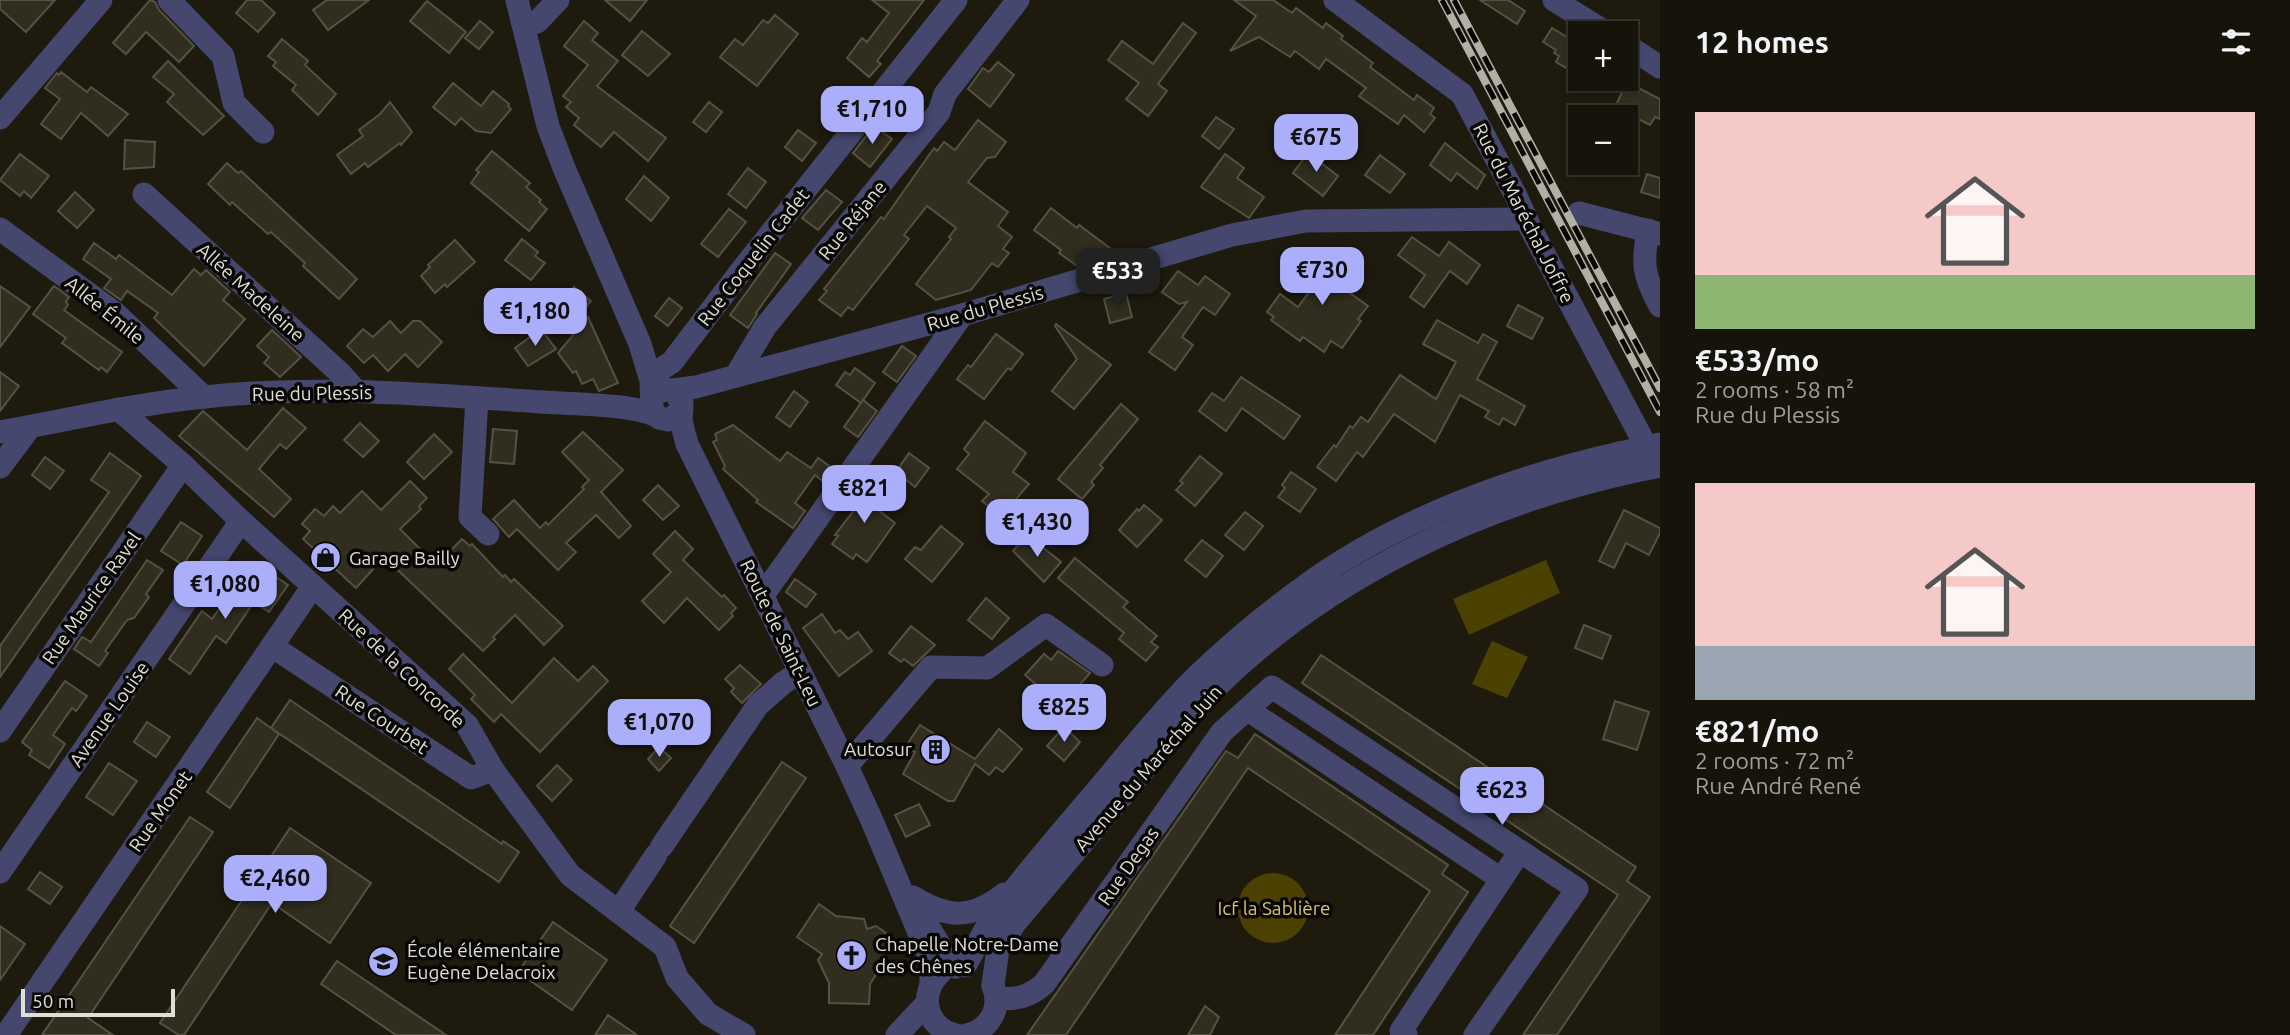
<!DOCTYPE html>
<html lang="en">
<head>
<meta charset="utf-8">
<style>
	body { margin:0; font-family:Ubuntu,sans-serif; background:#232118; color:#f1f3f6; height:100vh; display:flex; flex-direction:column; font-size:26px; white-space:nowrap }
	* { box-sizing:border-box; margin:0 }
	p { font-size:23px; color:#9e9e9c }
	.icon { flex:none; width:38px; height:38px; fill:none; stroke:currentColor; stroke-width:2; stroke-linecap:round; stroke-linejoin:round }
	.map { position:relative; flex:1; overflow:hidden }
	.side { display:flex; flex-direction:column; background:#16140a; width:630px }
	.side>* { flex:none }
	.controls { position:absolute; left:1568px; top:21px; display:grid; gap:14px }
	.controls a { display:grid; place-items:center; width:70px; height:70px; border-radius:0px; background:#16140a; box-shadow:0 2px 5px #0004,0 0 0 2px #35332b; font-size:35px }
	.scale { position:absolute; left:21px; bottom:18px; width:154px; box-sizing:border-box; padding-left:7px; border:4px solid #e0dfd6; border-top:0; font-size:19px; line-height:24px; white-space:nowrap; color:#e0dfd6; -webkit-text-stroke:5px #070603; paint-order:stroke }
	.price { position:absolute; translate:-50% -60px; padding:0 16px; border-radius:14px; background:#abaffb; color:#111; font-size:23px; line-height:46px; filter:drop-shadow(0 2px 4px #0008) }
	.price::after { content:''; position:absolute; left:50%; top:42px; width:21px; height:16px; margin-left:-10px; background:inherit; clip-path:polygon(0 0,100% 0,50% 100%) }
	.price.on { background:#222; color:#fff }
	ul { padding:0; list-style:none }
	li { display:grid; align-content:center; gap:14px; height:371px; padding:0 35px }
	li span { display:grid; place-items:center; height:217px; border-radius:0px; color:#555 }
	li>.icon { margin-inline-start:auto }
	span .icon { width:126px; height:126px; fill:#fffc; stroke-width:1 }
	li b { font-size:30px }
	h2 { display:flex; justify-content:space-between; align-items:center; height:84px; padding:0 35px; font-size:30px }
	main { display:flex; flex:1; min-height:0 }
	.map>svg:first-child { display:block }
	.green { fill:#4d4101 }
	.building { fill:#312e20; stroke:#555143; stroke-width:2 }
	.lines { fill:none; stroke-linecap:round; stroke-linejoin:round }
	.minor { stroke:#45476f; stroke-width:23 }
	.rail-casing { stroke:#b1b0a6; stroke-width:8 }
	.rail { stroke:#070603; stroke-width:5; stroke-dasharray:16; stroke-linecap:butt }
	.minor-bridge { stroke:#45476f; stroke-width:23 }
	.labels { text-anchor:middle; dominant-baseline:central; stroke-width:7; stroke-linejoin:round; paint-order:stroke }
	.street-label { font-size:19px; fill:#e0dfd6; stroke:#070603 }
	.poi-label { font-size:19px; fill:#e0dfd6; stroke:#070603; text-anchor:start }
	.park-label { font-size:19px; fill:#dac463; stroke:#070603 }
</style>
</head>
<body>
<main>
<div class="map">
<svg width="1660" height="1035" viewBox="0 0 1660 1035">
	<rect width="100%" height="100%" fill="#1e1b0e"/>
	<!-- green -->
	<g class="green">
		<polygon points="1546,560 1560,593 1469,635 1453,599"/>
		<polygon points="1492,641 1528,657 1507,698 1472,684"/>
		<circle cx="1273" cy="908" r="35"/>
	</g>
	<!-- building -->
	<g class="building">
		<polygon points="0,0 55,0 26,32 0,9"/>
		<polygon points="150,0 155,2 159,10 194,46 179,62 146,32 126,54 113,43"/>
		<polygon points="247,0 261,0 275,13 258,32 236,13"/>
		<polygon points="327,0 369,0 328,30 313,10"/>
		<polygon points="605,0 647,0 630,21"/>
		<polygon points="872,0 924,0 877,61 881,64 869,77 847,58 862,38 867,42 889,13"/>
		<polygon points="1234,0 1273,0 1292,13 1296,8 1323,28 1326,23 1343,36 1341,39 1373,63 1370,67 1414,100 1417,95 1434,108 1430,114 1435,118 1424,132 1404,115 1398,124 1359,96 1366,88 1326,59 1319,69 1295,51 1290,57 1259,37 1230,51 1256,16"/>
		<polygon points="1480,0 1508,0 1525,11 1517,24"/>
		<polygon points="427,1 466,32 449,53 410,21"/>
		<polygon points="775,15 798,34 757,86 720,57 735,39 743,45 763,20 768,23"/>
		<polygon points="480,21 493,32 479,49 465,38"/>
		<polygon points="584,21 598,33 592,40 618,61 597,86 666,138 648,161 614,132 601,147 574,125 579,118 566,107 571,102 563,96 588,65 564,46"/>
		<polygon points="1183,23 1196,33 1158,84 1167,91 1148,116 1126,99 1139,83 1108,60 1122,41 1153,64"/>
		<polygon points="1552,28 1580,45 1580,76 1556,62 1559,56 1554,53 1556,50 1543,42"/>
		<polygon points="642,31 670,54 648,76 622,55"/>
		<polygon points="282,39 308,61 305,65 336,94 318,115 292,90 296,85 273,66 276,62 268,56"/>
		<polygon points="168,61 224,116 203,135 167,102 174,94 153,77"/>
		<polygon points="998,62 1014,75 990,107 968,89 983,68 989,72"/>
		<polygon points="61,72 87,92 91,87 128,114 108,136 81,113 61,139 41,124 60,99 45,88 57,73 59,75"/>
		<polygon points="1627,82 1660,99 1660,119 1655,117 1650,125 1615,107"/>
		<polygon points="453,83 481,106 493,91 509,104 508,106 511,109 491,133 476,131 461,118 455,125 433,107"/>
		<polygon points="390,102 412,132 401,145 400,143 368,167 365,163 351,174 337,155 363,136 359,130 380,114"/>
		<polygon points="709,102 722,112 706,132 693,122"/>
		<polygon points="1216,117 1234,129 1219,149 1202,136"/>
		<polygon points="978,120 1006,142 995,157 987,158 968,182 1008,212 998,226 1012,237 1003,249 1009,253 998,267 992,263 971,290 936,300 916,284 951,239 949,237 956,228 927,206 904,235 909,239 853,310 848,307 841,316 819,300 827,291 824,289 881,217 884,219 934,148 937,151 944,142 955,150"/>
		<polygon points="874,126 892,139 870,167 853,153"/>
		<polygon points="798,130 816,143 802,161 785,147"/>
		<polygon points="125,140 155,142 154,167 124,169"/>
		<polygon points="1445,143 1485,175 1477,189 1457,173 1451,181 1430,165"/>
		<polygon points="492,151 530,183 526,187 541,200 539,202 547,209 529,231 471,183 479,172 476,170"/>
		<polygon points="1308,153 1338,176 1323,196 1293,173"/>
		<polygon points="20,154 49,176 31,198 24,191 20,196 0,180"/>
		<polygon points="1225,154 1244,168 1237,178 1264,197 1249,218 1201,187"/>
		<polygon points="1380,155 1405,174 1390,193 1365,175"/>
		<polygon points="227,163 238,173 241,171 357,279 339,299 303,266 305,263 271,232 268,234 232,202 230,205 208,184"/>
		<polygon points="748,168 766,182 746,208 728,194"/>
		<polygon points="1647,174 1660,178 1660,198 1641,192"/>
		<polygon points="644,176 669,198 651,221 626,199"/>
		<polygon points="826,190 842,202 818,230 802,218"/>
		<polygon points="75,192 94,210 77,228 58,211"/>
		<polygon points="1051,208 1077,228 1079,225 1118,254 1077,266 1059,253 1061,250 1034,230"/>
		<polygon points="729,209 746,222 718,257 701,244"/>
		<polygon points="1412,237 1439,256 1449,242 1480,265 1467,284 1450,271 1424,307 1410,297 1425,275 1398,255"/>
		<polygon points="522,239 538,252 535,256 545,263 531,280 505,260"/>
		<polygon points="455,240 475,262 447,287 445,284 435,293 421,276 430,267 428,265"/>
		<polygon points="94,243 116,259 119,255 172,295 194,269 201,275 206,270 230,292 223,300 245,319 204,366 154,318 158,313 127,291 121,300 104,288 111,279 83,259"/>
		<polygon points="1327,249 1353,267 1340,286 1368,306 1358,319 1361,321 1342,348 1331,341 1324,352 1303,337 1300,341 1271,320 1274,317 1267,312 1280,294 1298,307 1320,277 1312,271"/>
		<polygon points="775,253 791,264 756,313 757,314 748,328 730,315"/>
		<polygon points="1178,271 1198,285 1205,276 1230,294 1215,315 1203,307 1182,337 1193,345 1175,370 1149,352 1187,302 1179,304 1162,292"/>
		<polygon points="0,286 30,307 0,347"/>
		<polygon points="54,286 69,297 66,302 68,305 64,310 122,352 107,372 101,367 99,370 62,343 66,338 33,314"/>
		<polygon points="574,287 591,301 576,318 560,305"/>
		<polygon points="1126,293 1132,317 1110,323 1104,299"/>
		<polygon points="669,298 682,308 668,326 655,316"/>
		<polygon points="1518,305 1543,318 1532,339 1507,326"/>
		<polygon points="588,317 618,383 599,391 593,379 582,384 576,371 573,373 558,353"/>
		<polygon points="1437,320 1478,343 1483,334 1497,342 1477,379 1525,406 1515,425 1503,418 1499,425 1485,417 1489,411 1460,395 1435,442 1394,414 1363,457 1357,452 1336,481 1317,467 1334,445 1336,447 1350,426 1353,428 1361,417 1368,422 1400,375 1436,399 1456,362 1423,344"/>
		<polygon points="390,321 401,333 413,321 420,321 442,342 418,367 405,354 388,371 373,355 364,363 347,346 363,329 373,337"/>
		<polygon points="1056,324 1111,365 1074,409 1052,391 1077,359 1055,326"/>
		<polygon points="541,329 556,349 528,366 515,348"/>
		<polygon points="272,330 301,357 280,377 264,363 269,357 257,346"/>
		<polygon points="996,334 1023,354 1011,370 1008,368 984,399 957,379 968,365 971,367"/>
		<polygon points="902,346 916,356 897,382 883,372"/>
		<polygon points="855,368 875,383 861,403 836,385 845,372 850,375"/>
		<polygon points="0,372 19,386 0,411"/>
		<polygon points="1241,377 1300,416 1284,439 1242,408 1226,431 1199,411 1212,393 1224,401"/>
		<polygon points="794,391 808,402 790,427 776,417"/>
		<polygon points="863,400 877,411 858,437 844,427"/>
		<polygon points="1121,404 1138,419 1100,465 1103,468 1091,482 1094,485 1082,499 1058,479"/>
		<polygon points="283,408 306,428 286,449 280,444 259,469 291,499 274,517 179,436 203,411 247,450"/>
		<polygon points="985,421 1026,453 1013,472 1029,484 1001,517 982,501 989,494 957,469 969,454 964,449"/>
		<polygon points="360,423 379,441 363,457 344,440"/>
		<polygon points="733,425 780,461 787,452 811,468 818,458 835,470 825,483 815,475 795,503 805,511 793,528 756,502 758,500 723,469 725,466 713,442 717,440 715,434"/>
		<polygon points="493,429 517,431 514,464 490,462"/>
		<polygon points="583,432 623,470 601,492 631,526 619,538 596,515 566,543 576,552 558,570 517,529 509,537 493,519 514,500 540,528 546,522 548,525 584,489 582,487 589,480 562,452"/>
		<polygon points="434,434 452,452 424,479 407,462"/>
		<polygon points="110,453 141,476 0,677 0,646 109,492 91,480"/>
		<polygon points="909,453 929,468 915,487 896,472"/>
		<polygon points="1200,456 1222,474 1195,506 1176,490 1183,483 1180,481"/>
		<polygon points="45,457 64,471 50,489 32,475"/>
		<polygon points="1291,472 1316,489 1300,512 1278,497 1285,488 1282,485"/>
		<polygon points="871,479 886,490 874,507 895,523 867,562 856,554 853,559 832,544 838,536 835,535 858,505 854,502"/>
		<polygon points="410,481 427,498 419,506 421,509 400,529 436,565 462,539 470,546 472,544 503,577 505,575 511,582 514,579 563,626 544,645 515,615 493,637 495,639 483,651 384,557 356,588 303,539 310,531 302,524 315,509 324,516 333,506 340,513 362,491 381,510"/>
		<polygon points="658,485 679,506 663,520 643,500"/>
		<polygon points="1144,505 1162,520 1137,547 1119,530 1137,509 1139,511"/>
		<polygon points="1624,510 1660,528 1660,533 1649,555 1626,543 1614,568 1599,561"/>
		<polygon points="1245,512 1263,526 1244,550 1225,535"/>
		<polygon points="181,522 202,536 183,565 161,551"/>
		<polygon points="941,526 963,544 932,582 905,559 915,547 921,550"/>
		<polygon points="675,531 693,549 683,560 722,597 724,595 736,608 731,613 733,616 719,630 687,598 664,623 642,601 671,572 653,554"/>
		<polygon points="1025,537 1034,544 1036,542 1061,562 1044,582 1013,551"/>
		<polygon points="1202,540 1223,556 1206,577 1185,560"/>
		<polygon points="1075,558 1128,602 1123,607 1157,636 1151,642 1158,647 1146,661 1119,639 1124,633 1058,578"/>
		<polygon points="147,560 163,570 146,594 149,597 134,618 127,620 105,651 108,653 99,666 74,649 82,637 91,642"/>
		<polygon points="273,575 288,585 269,612 254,602 226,643 216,636 190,674 169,659 202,611 212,619 234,588 240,592 249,579 263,589"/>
		<polygon points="795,579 816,594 806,607 786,592"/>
		<polygon points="986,598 1009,618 992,639 968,620"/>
		<polygon points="822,614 835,633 840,630 848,639 858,632 872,651 839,676 803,628"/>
		<polygon points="1584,625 1611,636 1602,659 1575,648"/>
		<polygon points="911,626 935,645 913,666 904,659 901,662 889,653"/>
		<polygon points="1058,651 1090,673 1061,706 1025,675 1044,654 1051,660"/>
		<polygon points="463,654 512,703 554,658 578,681 593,666 608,681 540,752 501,714 494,722 471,699 475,695 449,669"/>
		<polygon points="1321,655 1636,867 1627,881 1650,897 1557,1035 1523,1035 1618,895 1302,683"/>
		<polygon points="740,665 761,684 742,703 731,692 734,688 725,679"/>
		<polygon points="65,681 87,696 76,711 72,708 53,735 65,744 49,768 29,755 32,750 22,742"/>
		<polygon points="290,700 502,844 503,841 519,852 499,882 271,728"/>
		<polygon points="1615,701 1649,712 1637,750 1603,739"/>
		<polygon points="257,718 279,734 230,808 207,792"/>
		<polygon points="147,722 170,737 156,757 134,742"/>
		<polygon points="920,725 975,759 999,729 1022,749 1003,772 996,767 989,775 975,764 954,801 948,801 903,774 915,752 906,746"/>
		<polygon points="1064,727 1080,742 1064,761 1047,746"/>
		<polygon points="1255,734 1448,865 1442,874 1468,892 1373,1035 1335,1035 1430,891 1248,768 1066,1035 1027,1035 1226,751 1238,758"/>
		<polygon points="659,747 671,758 659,771 648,759"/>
		<polygon points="782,762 806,778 694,943 670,926"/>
		<polygon points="109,763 137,781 113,815 86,797"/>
		<polygon points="557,765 572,780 552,801 537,786"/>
		<polygon points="919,804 930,825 906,837 895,815"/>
		<polygon points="190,817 213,832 88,1018 113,1035 42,1035"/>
		<polygon points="290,828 371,883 330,943 272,903 184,1035 179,1035 160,1023"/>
		<polygon points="40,872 62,887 50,904 28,889"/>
		<polygon points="819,904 836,916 864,919 867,929 876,926 886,933 886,946 880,951 885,960 870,984 869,1004 829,1003 829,983 818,960 822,954 797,937"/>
		<polygon points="553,922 607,960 572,1010 518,972"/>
		<polygon points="0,926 25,944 0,980"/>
		<polygon points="337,961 446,1035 396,1035 321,984"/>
		<polygon points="1205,1006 1219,1017 1210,1035 1188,1035"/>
		<polygon points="608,1015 637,1035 595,1035"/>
	</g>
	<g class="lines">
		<!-- minor -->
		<g class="minor">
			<polyline points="169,0 223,56 234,103 263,132"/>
			<polyline points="517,0 548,126 564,168 640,344 651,381 652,410 659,418 668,420 680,412 682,403 674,391 665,389 653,396"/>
			<polyline points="1335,0 1462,94 1516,196 1531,229 1655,463"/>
			<polyline points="1554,0 1607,33"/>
			<polyline points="523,24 537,22 558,0"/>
			<polyline points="1626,45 1660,67"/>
			<polyline points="0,118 101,0"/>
			<polyline points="144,194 340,373 356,391"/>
			<polyline points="1579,213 1660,234"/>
			<polyline points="0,229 115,313 204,397"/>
			<path d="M1648 230C1642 264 1643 275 1660 306"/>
			<polyline points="737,374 765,327 939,112 945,94 1018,0"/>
			<polyline points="650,376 672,362 741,271 956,0"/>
			<polyline points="672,390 696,387 962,315 1232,235 1306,221 1525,219"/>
			<polyline points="477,398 470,517 488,534"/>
			<polyline points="682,407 681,421 687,444 847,766 873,823 928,954 931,967 931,984"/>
			<polyline points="118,409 183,465 241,521 467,725 493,770 570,875 665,947 677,978 708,1014 744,1035"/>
			<path d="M0 432C68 420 135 404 204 397 312 385 421 394 528 401 560 404 627 403 655 415"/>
			<polyline points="0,467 30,427"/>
			<polyline points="763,595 962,315"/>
			<polyline points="273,647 471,778 493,770"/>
			<polyline points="1248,710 1501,879"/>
			<polyline points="0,731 183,465"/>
			<polyline points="847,766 931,667 987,668 1046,625 1102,665"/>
			<polyline points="662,846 758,705 783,683 800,672"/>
			<polyline points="0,872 241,521"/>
			<path d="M913 897C948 919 972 919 1004 894"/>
			<polyline points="619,911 656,855"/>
			<polyline points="928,926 949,961 955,967"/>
			<path d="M965 966 985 930 1006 900C1034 864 1064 829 1094 794 1127 755 1159 714 1195 678 1229 645 1266 614 1305 586 1395 520 1512 477 1620 453"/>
			<path d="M940 973C918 994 926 1028 956 1035"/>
			<path d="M993 985 998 949 1015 923C1054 877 1092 831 1131 785 1158 752 1184 719 1214 689 1328 577 1477 506 1631 472"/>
			<path d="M996 998C1016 1000 1029 997 1044 984L1222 732 1272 687 1577 889 1475 1035"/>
			<polyline points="6,1035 313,586"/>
			<polyline points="897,1035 927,1003"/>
			<path d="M967 1035C990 1029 1002 1008 993 986"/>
			<polyline points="1406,1035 1401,1031 1520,851"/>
		</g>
		<defs>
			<g id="rail">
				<polyline points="1442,0 1660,412"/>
				<polyline points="1454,0 1660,388"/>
			</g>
		</defs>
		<!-- rail casing -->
		<use href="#rail" class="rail-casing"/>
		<!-- rail -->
		<use href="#rail" class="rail"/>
		<!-- minor-bridge -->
		<g class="minor-bridge">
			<polyline points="1620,453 1660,444"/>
			<polyline points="1631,472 1660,466"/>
		</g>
	</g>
	<!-- icons -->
	<defs>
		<symbol id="shop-disc" viewBox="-11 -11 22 22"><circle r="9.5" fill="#abaffb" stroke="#070603"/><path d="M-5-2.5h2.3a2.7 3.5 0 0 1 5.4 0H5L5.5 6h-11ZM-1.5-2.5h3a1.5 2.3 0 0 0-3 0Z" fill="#111"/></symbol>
		<symbol id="building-disc" viewBox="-11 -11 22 22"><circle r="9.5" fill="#abaffb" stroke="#070603"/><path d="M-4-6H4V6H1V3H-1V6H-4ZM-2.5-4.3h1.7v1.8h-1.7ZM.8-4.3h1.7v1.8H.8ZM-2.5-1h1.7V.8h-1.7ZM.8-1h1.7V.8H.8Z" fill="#111"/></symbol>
		<symbol id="church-disc" viewBox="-11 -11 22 22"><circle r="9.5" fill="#abaffb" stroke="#070603"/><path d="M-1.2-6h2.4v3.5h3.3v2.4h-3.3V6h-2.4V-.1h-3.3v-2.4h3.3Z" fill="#111"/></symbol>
		<symbol id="school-disc" viewBox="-11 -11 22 22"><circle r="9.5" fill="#abaffb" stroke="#070603"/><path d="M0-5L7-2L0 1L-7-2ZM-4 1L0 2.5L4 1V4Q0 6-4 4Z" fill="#111"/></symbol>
	</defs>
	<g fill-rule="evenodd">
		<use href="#shop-disc" x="308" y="540" width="35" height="35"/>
		<use href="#building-disc" x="918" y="732" width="35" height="35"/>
		<use href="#church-disc" x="834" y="938" width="35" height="35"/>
		<use href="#school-disc" x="366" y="944" width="35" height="35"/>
	</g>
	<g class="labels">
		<!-- street labels -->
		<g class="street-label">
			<text transform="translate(1524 213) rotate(63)">Rue du Maréchal Joffre</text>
			<text transform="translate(852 220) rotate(-51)">Rue Réjane</text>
			<text transform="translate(753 257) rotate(-52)">Rue Coquelin Cadet</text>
			<text transform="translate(251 292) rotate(42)">Allée Madeleine</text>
			<text transform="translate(985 308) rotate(-16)">Rue du Plessis</text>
			<text transform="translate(105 310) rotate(39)">Allée Émile</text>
			<text transform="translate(312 393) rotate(-1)">Rue du Plessis</text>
			<text transform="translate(91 598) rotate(-55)">Rue Maurice Ravel</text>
			<text transform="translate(781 633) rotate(64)">Route de Saint-Leu</text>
			<text transform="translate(402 668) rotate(43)">Rue de la Concorde</text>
			<text transform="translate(109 714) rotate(-55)">Avenue Louise</text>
			<text transform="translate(382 719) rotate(34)">Rue Courbet</text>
			<text transform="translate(1148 768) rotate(-49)">Avenue du Maréchal Juin</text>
			<text transform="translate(160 811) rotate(-55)">Rue Monet</text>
			<text transform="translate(1128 866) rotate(-55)">Rue Degas</text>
		</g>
		<!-- poi labels -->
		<g class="poi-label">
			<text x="349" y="558">Garage Bailly</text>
			<text x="912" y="749" text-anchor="end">Autosur</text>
			<text x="875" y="944">Chapelle Notre-Dame<tspan x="875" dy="22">des Chênes</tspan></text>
			<text x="407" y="950">École élémentaire<tspan x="407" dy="22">Eugène Delacroix</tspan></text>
		</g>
		<!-- park labels -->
		<g class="park-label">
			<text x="1274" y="908">Icf la Sablière</text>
		</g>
	</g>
</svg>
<div class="controls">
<a>+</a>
<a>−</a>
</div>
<div class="scale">50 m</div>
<b class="price" style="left:872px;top:146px">€1,710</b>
<b class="price" style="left:1316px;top:174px">€675</b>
<b class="price" style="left:1322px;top:307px">€730</b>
<b class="price on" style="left:1118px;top:308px">€533</b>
<b class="price" style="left:535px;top:348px">€1,180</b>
<b class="price" style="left:864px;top:525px">€821</b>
<b class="price" style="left:1037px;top:559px">€1,430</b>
<b class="price" style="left:225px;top:621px">€1,080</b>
<b class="price" style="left:1064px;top:744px">€825</b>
<b class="price" style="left:659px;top:759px">€1,070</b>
<b class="price" style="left:1502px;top:827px">€623</b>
<b class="price" style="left:275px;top:915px">€2,460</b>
</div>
<section class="side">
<h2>12 homes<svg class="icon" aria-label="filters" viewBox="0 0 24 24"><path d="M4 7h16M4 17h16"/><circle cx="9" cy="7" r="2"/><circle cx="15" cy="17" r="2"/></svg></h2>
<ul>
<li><span style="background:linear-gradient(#f6c9c9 75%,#8fb573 0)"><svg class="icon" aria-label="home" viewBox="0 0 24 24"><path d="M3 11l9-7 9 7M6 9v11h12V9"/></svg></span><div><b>€533/mo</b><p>2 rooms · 58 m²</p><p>Rue du Plessis</p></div></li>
<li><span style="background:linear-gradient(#f6c9c9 75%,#9aa5b1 0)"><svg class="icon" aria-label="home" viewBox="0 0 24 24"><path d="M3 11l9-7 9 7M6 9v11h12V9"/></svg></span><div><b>€821/mo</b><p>2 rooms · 72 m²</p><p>Rue André René</p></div></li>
</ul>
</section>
</main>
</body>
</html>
